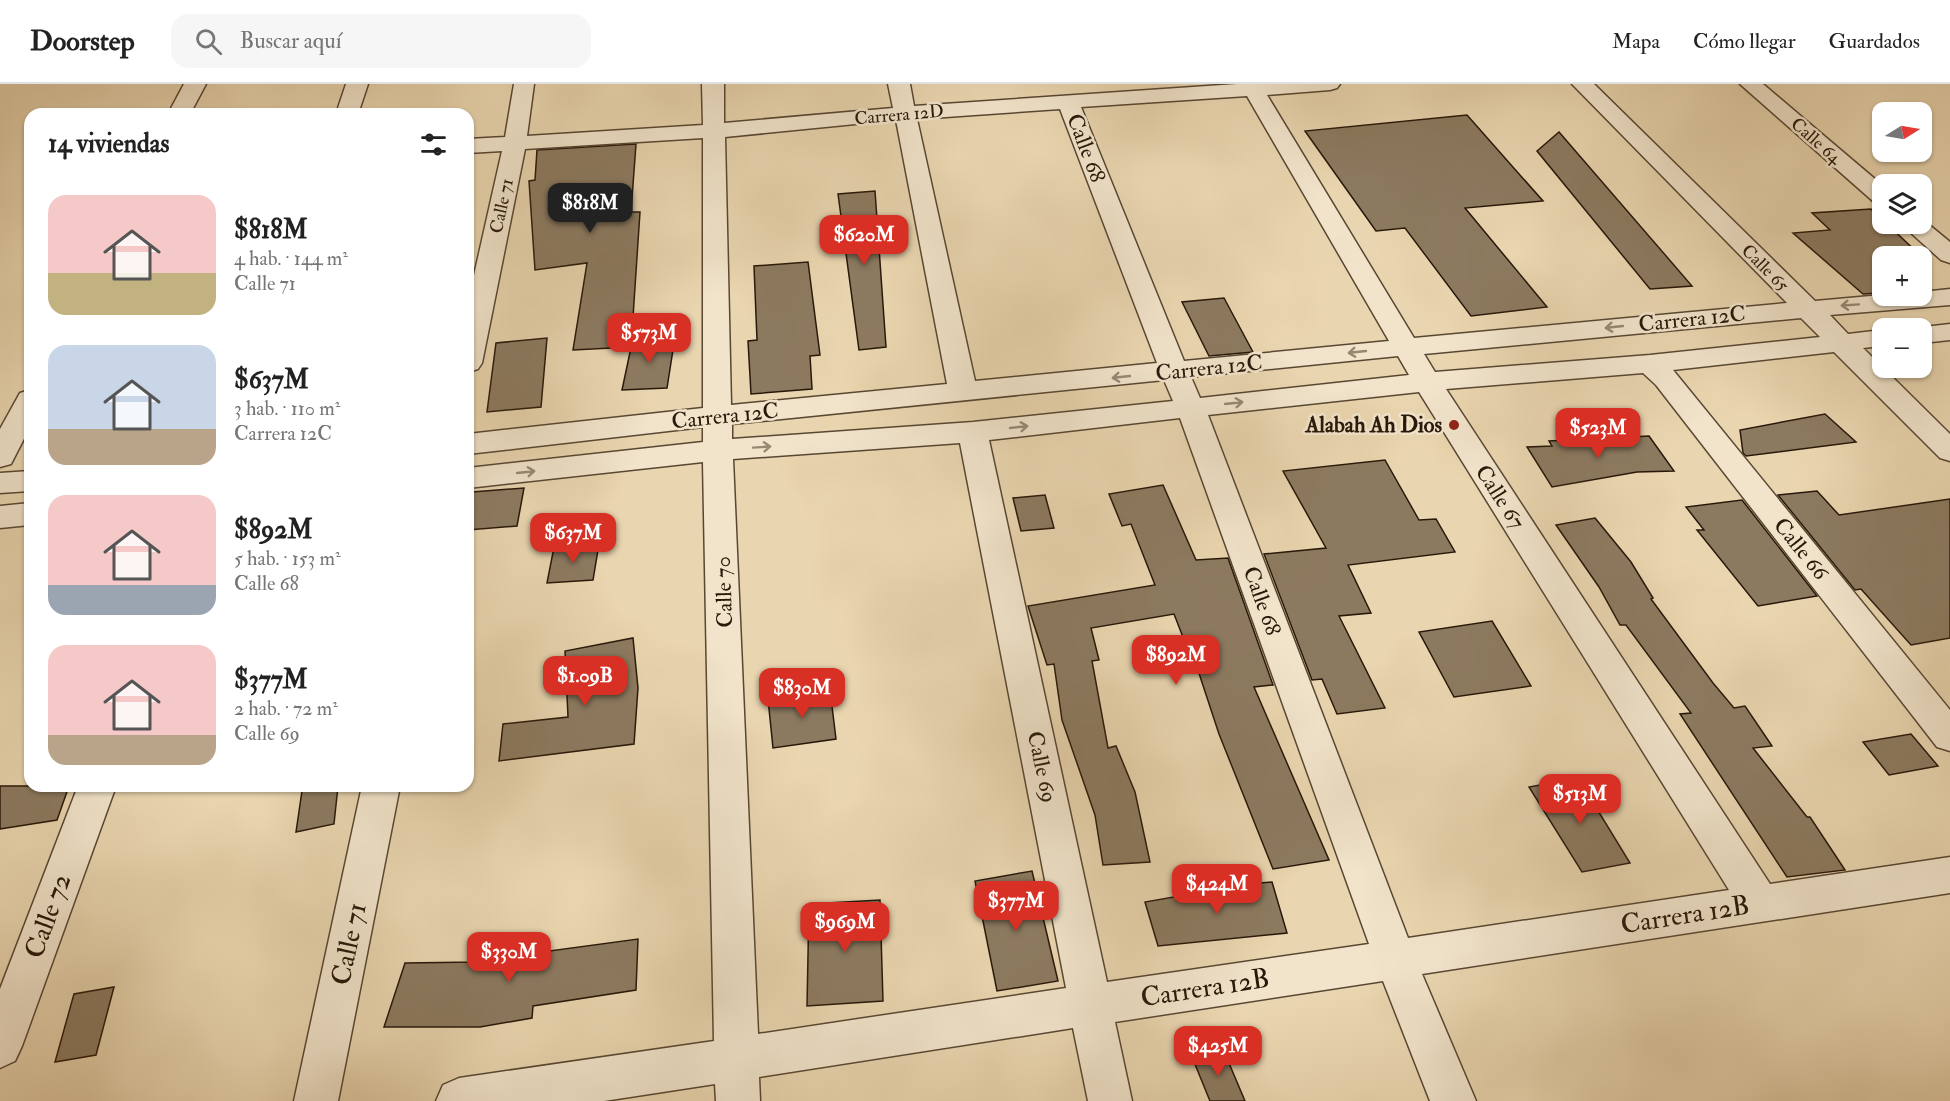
<!DOCTYPE html>
<html lang="es">
<head>
<meta charset="utf-8">
<style>
	body { margin:0; font-family:"IM FELL Double Pica",serif; background:#f6f6f6; color:#222; height:100vh; display:flex; flex-direction:column; font-size:22px; white-space:nowrap }
	* { box-sizing:border-box; margin:0 }
	p { font-size:20px; color:#767676 }
	.icon { flex:none; width:33px; height:33px; fill:none; stroke:currentColor; stroke-width:2; stroke-linecap:round; stroke-linejoin:round }
	.map { position:relative; flex:1; overflow:hidden }
	.drawer { position:absolute; left:24px; top:24px; width:450px; height:684px; display:flex; flex-direction:column; background:#fff; border-radius:18px; box-shadow:0 2px 4px #0004 }
	.drawer>* { flex:none }
	.needle { width:39px; rotate:79deg }
	.buttons { position:absolute; left:1872px; top:18px; display:grid; gap:12px }
	.buttons a { display:grid; place-items:center; width:60px; height:60px; border-radius:12px; background:#fff; box-shadow:0 2px 4px #0004; font-size:30px }
	.price { position:absolute; translate:-50% -51px; padding:0 14px; border-radius:12px; background:#d93025; color:#fff; font-size:20px; line-height:39px; filter:drop-shadow(0 2px 3px #0008) }
	.price::after { content:''; position:absolute; left:50%; top:36px; width:18px; height:14px; margin-left:-9px; background:inherit; clip-path:polygon(0 0,100% 0,50% 100%) }
	.price.current { background:#222; color:#fff }
	ul { padding:0; list-style:none }
	li { display:flex; align-items:center; gap:18px; height:150px; padding:0 24px }
	li span { display:grid; place-items:center; flex:none; width:168px; height:120px; border-radius:18px; color:#555 }
	li>.icon { margin-inline-start:auto }
	span .icon { width:72px; height:72px; fill:#fffc; stroke-width:1 }
	li b { font-size:26px }
	h2 { display:flex; justify-content:space-between; align-items:center; height:72px; padding:0 24px; font-size:26px }
	header { display:flex; align-items:center; gap:36px; box-sizing:border-box; height:84px; padding:0 30px; background:#fff; border-bottom:2px solid #e0e0e0 }
	header strong { font-size:28px }
	nav { display:flex; gap:33px; margin-inline-start:auto; font-size:21px }
	.search { width:420px; height:54px; background:#f6f6f6; display:flex; align-items:center; gap:15px; box-sizing:border-box; padding:0 21px; border-radius:18px; color:#767676; font-size:22px }
	.map>svg:first-child { display:block }
	.building { fill:#8c7a60; stroke:#28180a; stroke-width:1.5 }
	.lines { fill:none; stroke-linecap:round; stroke-linejoin:round }
	.street-casing { stroke:#584733; stroke-width:3 }
	.street { fill:#f1e4cb; fill-rule:evenodd }
	.oneway { stroke:#978874 }
	.poi-dot { fill:#8f2418; stroke:#f1e4cb; stroke-width:2 }
	.labels { text-anchor:middle; dominant-baseline:central; stroke-width:5; stroke-linejoin:round; paint-order:stroke }
	.far-street-label { font-size:18px; fill:#28180a; stroke:#f1e4cb }
	.street-label { font-size:22px; fill:#28180a; stroke:#f1e4cb }
	.poi-label { font-size:22px; font-weight:bold; fill:#28180a; stroke:#f1e4cb; text-anchor:end }
	.near-street-label { font-size:27px; fill:#28180a; stroke:#f1e4cb }
</style>
</head>
<body>
<header>
<strong>Doorstep</strong>
<div class="search"><svg class="icon" aria-label="search" viewBox="0 0 24 24"><circle cx="10" cy="10" r="6"/><path d="M15 15l6 6"/></svg>Buscar aquí</div>
<nav><a>Mapa</a><a>Cómo llegar</a><a>Guardados</a></nav>
</header>
<div class="map">
<svg width="1950" height="1017" viewBox="0 0 1950 1017">
	<rect width="100%" height="100%" fill="#e9d5af"/>
	<filter id="stains"><feTurbulence type="fractalNoise" baseFrequency=".00333" numOctaves="4"/><feColorMatrix values="0 0 0 0 .2 0 0 0 0 .09 0 0 0 0 .02 0 0 0 .5 -.17"/></filter>
	<radialGradient id="worn" r=".72"><stop offset=".6" stop-color="#630" stop-opacity="0"/><stop offset="1" stop-color="#630" stop-opacity=".3"/></radialGradient>
	<!-- building -->
	<g class="building">
		<polygon points="1467,31 1543,117 1465,124 1547,223 1471,232 1405,144 1376,147 1305,47"/>
		<polygon points="1559,48 1692,202 1650,205 1537,67"/>
		<polygon points="636,60 631,128 640,128 631,263 573,266 587,179 535,186 529,97 535,96 537,66"/>
		<polygon points="875,107 886,263 859,266 838,110"/>
		<polygon points="1871,125 1882,136 1882,140 1887,140 1921,172 1882,172 1882,209 1863,210 1793,149 1830,146 1812,129"/>
		<polygon points="808,178 820,271 810,272 812,305 751,310 748,257 757,256 754,182"/>
		<polygon points="1224,214 1253,268 1209,272 1182,218"/>
		<polygon points="675,253 667,304 622,306 633,254"/>
		<polygon points="547,254 541,323 487,328 496,259"/>
		<polygon points="1825,330 1856,358 1746,372 1743,369 1740,346"/>
		<polygon points="1649,352 1674,387 1637,388 1552,403 1527,363 1552,362 1549,357"/>
		<polygon points="1385,376 1419,436 1436,435 1455,468 1348,481 1371,529 1339,532 1385,624 1337,630 1322,595 1312,596 1264,470 1326,464 1283,387"/>
		<polygon points="1163,401 1196,476 1228,474 1273,601 1254,603 1329,776 1273,785 1219,650 1191,565 1188,566 1174,530 1091,544 1099,576 1092,577 1108,664 1116,662 1135,708 1150,778 1103,781 1095,731 1062,636 1054,580 1047,581 1028,522 1155,501 1131,440 1122,442 1109,410"/>
		<polygon points="524,404 517,442 468,446 472,408"/>
		<polygon points="1817,407 1839,431 1950,415 1950,554 1911,561 1861,505 1855,506 1778,411"/>
		<polygon points="1045,411 1054,444 1021,447 1013,414"/>
		<polygon points="1742,416 1817,512 1758,522 1697,446 1704,446 1686,423"/>
		<polygon points="1595,434 1631,478 1653,514 1651,515 1713,599 1734,624 1745,622 1772,662 1753,664 1807,733 1810,733 1845,786 1787,793 1680,630 1691,629 1626,541 1620,541 1599,503 1556,441"/>
		<polygon points="599,460 593,496 547,499 554,463"/>
		<polygon points="1492,537 1531,602 1454,613 1419,548"/>
		<polygon points="633,554 638,604 634,660 499,677 503,640 568,633 565,567"/>
		<polygon points="830,606 836,655 773,664 768,615"/>
		<polygon points="1911,650 1938,682 1889,691 1863,658"/>
		<polygon points="1578,694 1630,779 1582,788 1529,703"/>
		<polygon points="0,702 69,702 57,736 0,745"/>
		<polygon points="329,702 338,702 334,740 296,748 302,707"/>
		<polygon points="1032,787 1058,897 997,907 975,797"/>
		<polygon points="1272,798 1287,849 1158,862 1145,818 1225,804 1224,802"/>
		<polygon points="880,816 883,917 807,922 809,820"/>
		<polygon points="536,849 535,869 638,855 636,906 533,922 532,934 480,943 384,943 405,879 475,878 477,859"/>
		<polygon points="114,903 96,971 55,978 74,910"/>
		<polygon points="1223,965 1245,1017 1210,1017 1192,973"/>
	</g>
	<g class="lines">
		<defs>
			<g id="street">
				<polygon points="184,0 206,0 190,30 168,30"/>
				<polygon points="346,0 368,0 358,30 336,30"/>
				<path d="M514 0H534L527 52 703 41 702 0H724V39L893 24 888 0H910L914 22 1237 0H1340L1337 4 1330 6 1267 11 1414 254 1787 219 1572 0H1594L1815 217 1882 211 1922 212V208L1950 205V221L1830 231 1848 250 1882 246V262L1863 264 1950 350V377L1940 374 1834 268 1673 286 1950 626V667L1937 663 1656 301 1643 289 1446 305 1770 800 1950 773V809L1422 890 1476 1017H1430L1383 897 1115 938 1132 1017H1088L1073 944 759 993 760 1017H716L715 1000 604 1017H436L443 1001 459 994 714 957 703 378 468 404V384L703 358V343L468 370V350L703 324V54L525 65 482 279 478 285 468 288V218L502 67 468 69V55L505 53ZM1247 12 1389 257 1184 277 1081 23ZM1060 25 1157 279 975 297 917 35ZM896 36 947 300 731 321 725 53ZM1801 234 1820 253 1650 271 1435 288 1424 270ZM1398 272 1409 291 1200 314 1191 293ZM1164 296 1173 317 973 338 732 355V340ZM1419 308 1729 806 1408 854 1208 331ZM1180 334 1369 860 1107 898 989 356ZM960 359 1066 904 758 950 733 375Z"/>
				<polygon points="1740,0 1763,0 1882,101 1882,120 1874,118"/>
				<polygon points="1922,135 1950,158 1950,179 1941,176 1901,140 1922,140"/>
				<polygon points="1950,240 1950,256 1922,259 1922,244 1915,244"/>
				<polygon points="30,306 30,343 11,380 0,383 0,345 20,309"/>
				<polygon points="30,387 30,407 0,409 0,389"/>
				<polygon points="30,419 30,441 0,444 0,422"/>
				<polygon points="78,702 116,702 22,962 15,977 0,984 0,905"/>
				<polygon points="362,702 400,702 338,1017 294,1017"/>
			</g>
		</defs>
		<!-- street casing -->
		<use href="#street" class="street-casing"/>
		<!-- street -->
		<use href="#street" class="street"/>
	</g>
	<!-- one-way arrows -->
	<defs><path id="oneway-shaft" d="M-6 0H5M1.5-3L5.5 0L1.5 3" fill="none" stroke-width="1.6" stroke-linecap="round" stroke-linejoin="round" transform="scale(1.5)"/></defs>
	<g class="oneway">
		<use href="#oneway-shaft" transform="translate(1850 221) rotate(176)"/>
		<use href="#oneway-shaft" transform="translate(1614 243) rotate(174)"/>
		<use href="#oneway-shaft" transform="translate(1357 268) rotate(174)"/>
		<use href="#oneway-shaft" transform="translate(1121 293) rotate(174)"/>
		<use href="#oneway-shaft" transform="translate(1234 319) rotate(-6)"/>
		<use href="#oneway-shaft" transform="translate(1019 343) rotate(-6)"/>
		<use href="#oneway-shaft" transform="translate(762 363) rotate(-4)"/>
		<use href="#oneway-shaft" transform="translate(526 388) rotate(-6)"/>
	</g>
	<!-- markers -->
	<circle class="poi-dot" cx="1454" cy="341" r="6"/>
	<g class="labels">
		<!-- far-street labels -->
		<g class="far-street-label">
			<text transform="translate(899 31) rotate(-5)">Carrera 12D</text>
			<text transform="translate(1816 57) rotate(41)">Calle 64</text>
			<text transform="translate(502 122) rotate(-78)">Calle 71</text>
			<text transform="translate(1765 184) rotate(45)">Calle 65</text>
		</g>
		<!-- street labels -->
		<g class="street-label">
			<text transform="translate(1086 64) rotate(69)">Calle 68</text>
			<text transform="translate(1692 235) rotate(-6)">Carrera 12C</text>
			<text transform="translate(1209 284) rotate(-6)">Carrera 12C</text>
			<text transform="translate(725 332) rotate(-6)">Carrera 12C</text>
			<text transform="translate(1500 413) rotate(57)">Calle 67</text>
			<text transform="translate(1801 465) rotate(51)">Calle 66</text>
			<text transform="translate(724 508) rotate(-92)">Calle 70</text>
			<text transform="translate(1262 517) rotate(70)">Calle 68</text>
			<text transform="translate(1042 683) rotate(78)">Calle 69</text>
		</g>
		<!-- poi labels -->
		<g class="poi-label">
			<text x="1442" y="341">Alabah Ah Dios</text>
		</g>
		<!-- near-street labels -->
		<g class="near-street-label">
			<text transform="translate(1685 831) rotate(-9)">Carrera 12B</text>
			<text transform="translate(48 832) rotate(-70)">Calle 72</text>
			<text transform="translate(349 860) rotate(-78)">Calle 71</text>
			<text transform="translate(1205 904) rotate(-9)">Carrera 12B</text>
		</g>
	</g>
	<rect width="100%" height="100%" filter="url(#stains)"/>
	<rect width="100%" height="100%" fill="url(#worn)"/>
</svg>
<div class="buttons">
<a><svg class="needle" viewBox="-14 -14 28 28"><path d="M0-13l5 13h-10z" fill="#e53935"/><path d="M0 13l5-13h-10z" fill="#767676"/></svg></a>
<a><svg class="icon" aria-label="layers" viewBox="0 0 24 24"><path d="M12 4l9 5-9 5-9-5zM3 14l9 5 9-5"/></svg></a>
<a>+</a>
<a>−</a>
</div>
<b class="price current" style="left:590px;top:150px">$818M</b>
<b class="price" style="left:864px;top:182px">$620M</b>
<b class="price" style="left:649px;top:280px">$573M</b>
<b class="price" style="left:1598px;top:375px">$523M</b>
<b class="price" style="left:573px;top:480px">$637M</b>
<b class="price" style="left:1176px;top:602px">$892M</b>
<b class="price" style="left:585px;top:623px">$1.09B</b>
<b class="price" style="left:802px;top:635px">$830M</b>
<b class="price" style="left:1580px;top:741px">$513M</b>
<b class="price" style="left:1217px;top:831px">$424M</b>
<b class="price" style="left:1016px;top:848px">$377M</b>
<b class="price" style="left:845px;top:869px">$969M</b>
<b class="price" style="left:509px;top:899px">$330M</b>
<b class="price" style="left:1218px;top:993px">$425M</b>
<section class="drawer">
<h2>14 viviendas<svg class="icon" aria-label="filters" viewBox="0 0 24 24"><path d="M4 7h16M4 17h16"/><circle cx="9" cy="7" r="2"/><circle cx="15" cy="17" r="2"/></svg></h2>
<ul>
<li><span style="background:linear-gradient(#f6c9c9 65%,#c2b280 0)"><svg class="icon" aria-label="home" viewBox="0 0 24 24"><path d="M3 11l9-7 9 7M6 9v11h12V9"/></svg></span><div><b>$818M</b><p>4 hab. · 144 m²</p><p>Calle 71</p></div></li>
<li><span style="background:linear-gradient(#c9d6e8 70%,#b9a48a 0)"><svg class="icon" aria-label="home" viewBox="0 0 24 24"><path d="M3 11l9-7 9 7M6 9v11h12V9"/></svg></span><div><b>$637M</b><p>3 hab. · 110 m²</p><p>Carrera 12C</p></div></li>
<li><span style="background:linear-gradient(#f6c9c9 75%,#9aa5b1 0)"><svg class="icon" aria-label="home" viewBox="0 0 24 24"><path d="M3 11l9-7 9 7M6 9v11h12V9"/></svg></span><div><b>$892M</b><p>5 hab. · 153 m²</p><p>Calle 68</p></div></li>
<li><span style="background:linear-gradient(#f6c9c9 75%,#b9a48a 0)"><svg class="icon" aria-label="home" viewBox="0 0 24 24"><path d="M3 11l9-7 9 7M6 9v11h12V9"/></svg></span><div><b>$377M</b><p>2 hab. · 72 m²</p><p>Calle 69</p></div></li>
</ul>
</section>
</div>
</body>
</html>
